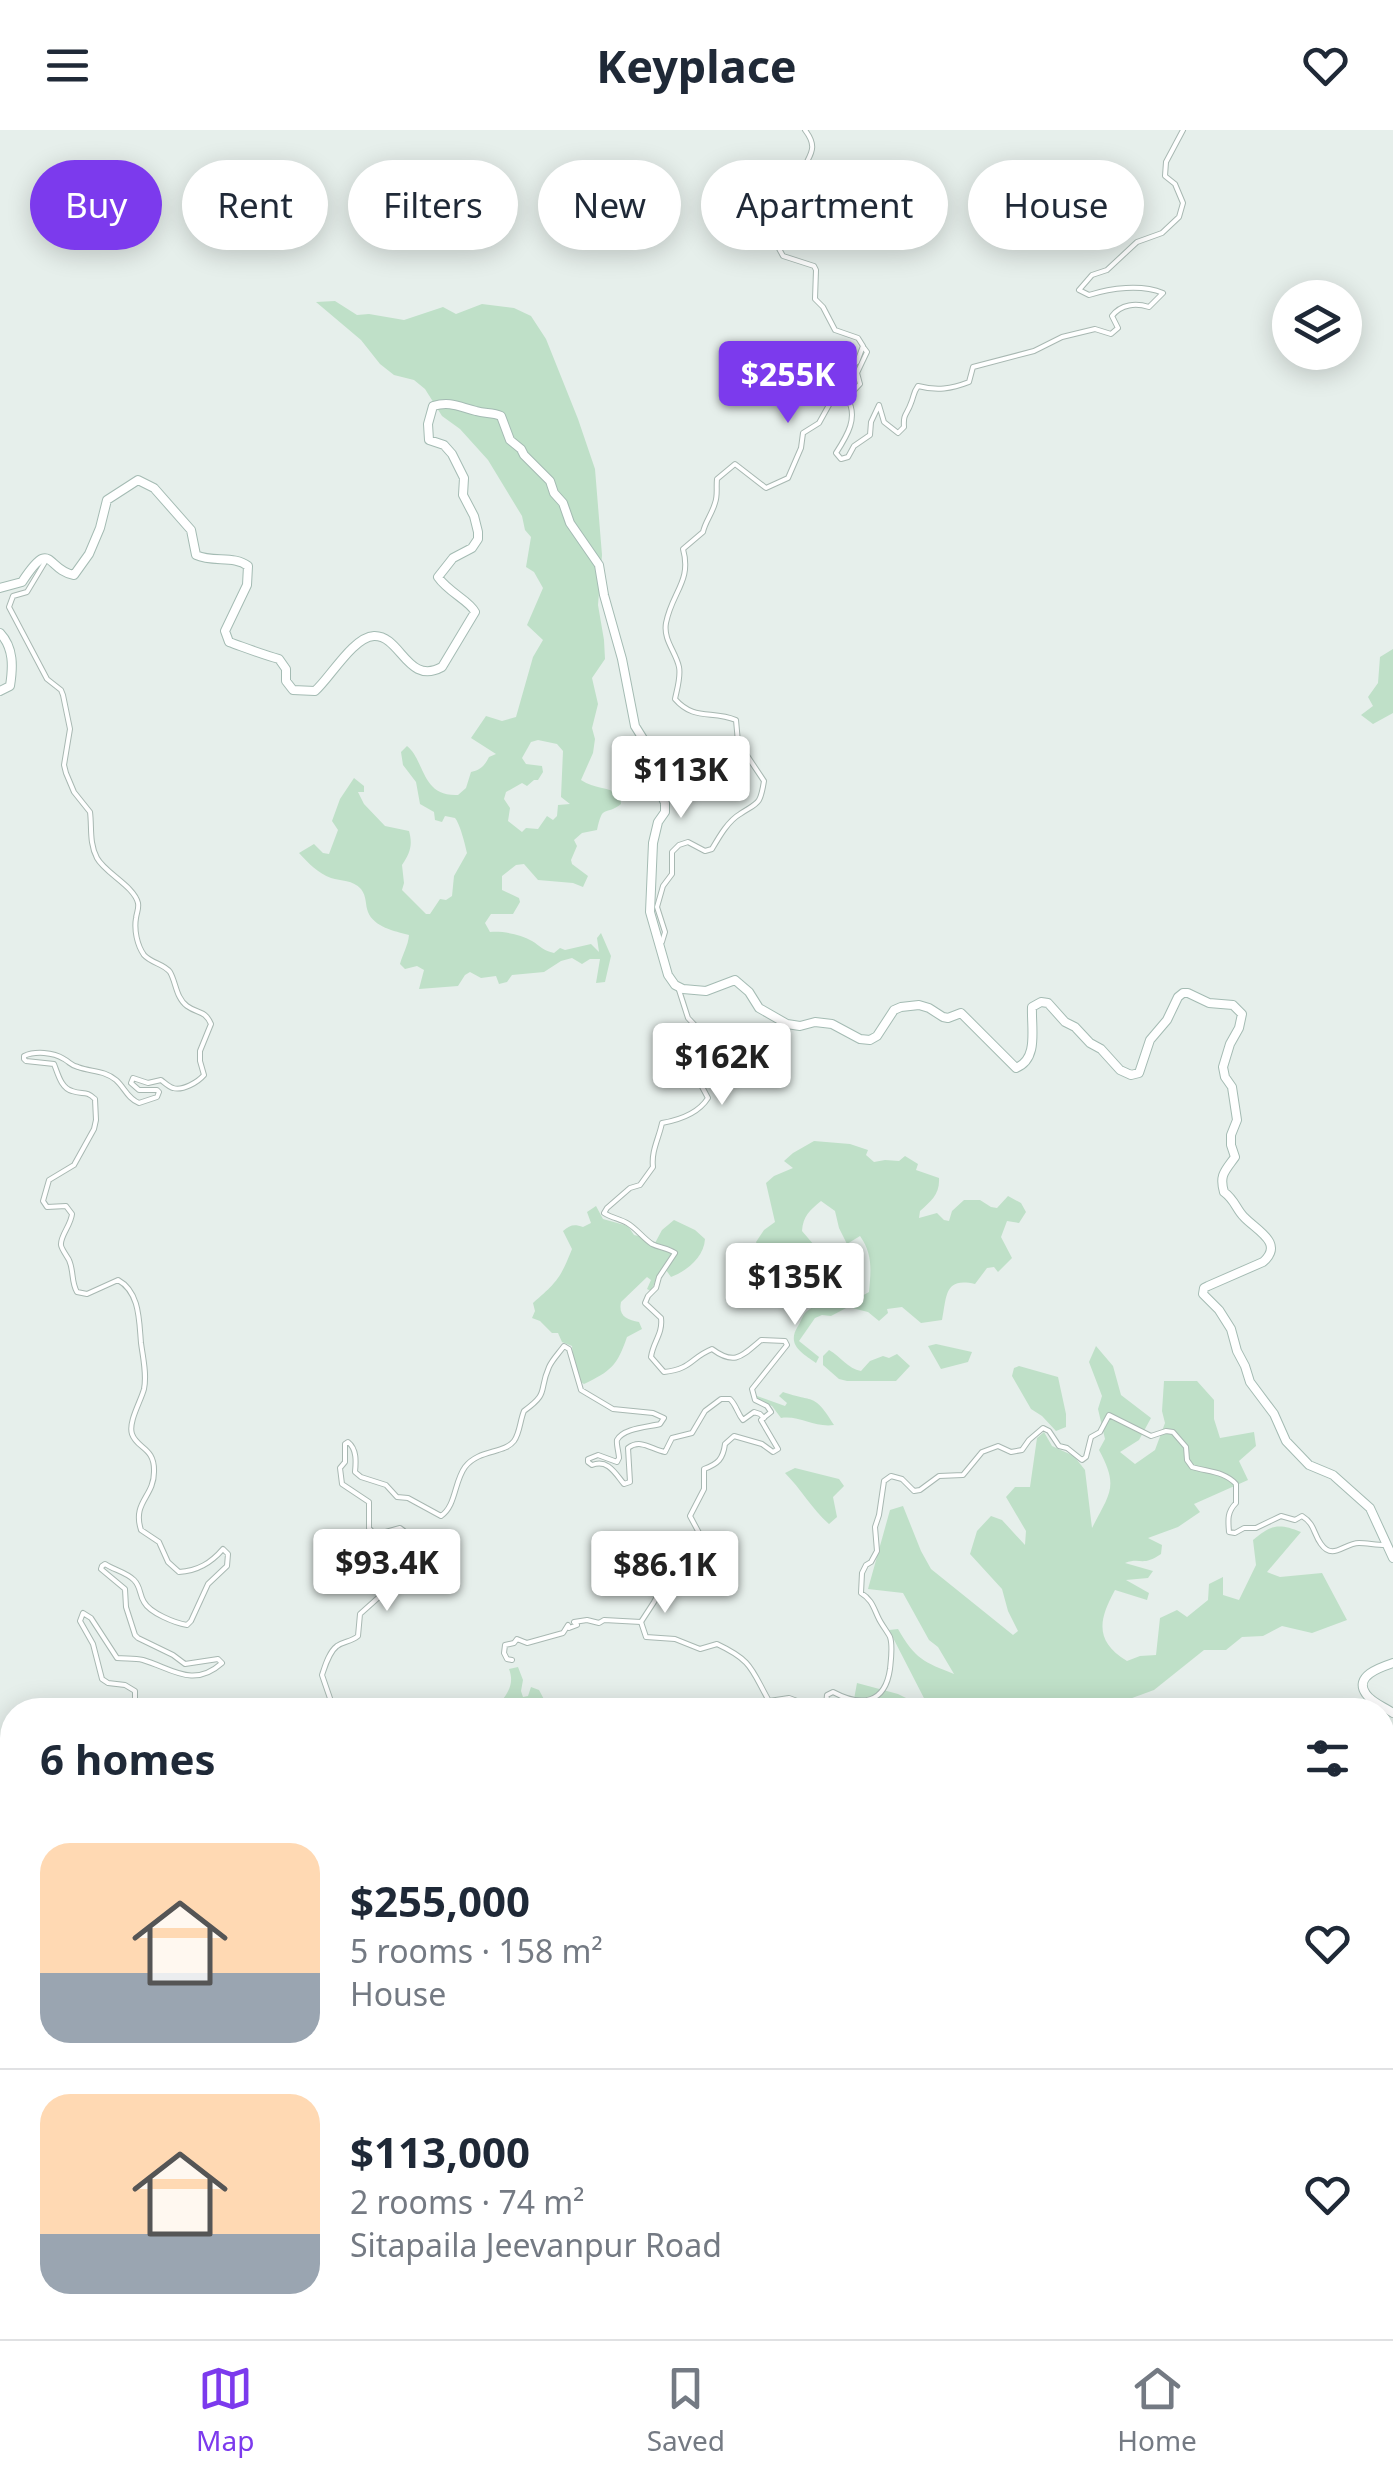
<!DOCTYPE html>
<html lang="en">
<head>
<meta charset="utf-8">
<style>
	body { margin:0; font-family:"Noto Sans",sans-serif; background:#f2f2f3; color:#1f2937; height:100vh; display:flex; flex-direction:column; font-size:38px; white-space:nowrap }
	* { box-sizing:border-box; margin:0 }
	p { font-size:32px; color:#747a83 }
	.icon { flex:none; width:55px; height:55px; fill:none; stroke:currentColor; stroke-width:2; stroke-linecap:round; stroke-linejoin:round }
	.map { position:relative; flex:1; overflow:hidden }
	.sheet { position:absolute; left:0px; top:1568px; width:1395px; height:642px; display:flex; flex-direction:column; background:#fff; border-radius:40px 40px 0 0; box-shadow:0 5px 25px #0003 }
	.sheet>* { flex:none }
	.hud { position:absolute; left:30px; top:30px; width:1335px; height:90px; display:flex; gap:20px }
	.fabs { position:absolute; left:1272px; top:150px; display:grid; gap:20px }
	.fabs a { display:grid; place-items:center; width:90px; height:90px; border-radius:50%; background:#fff; box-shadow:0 5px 25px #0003; font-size:50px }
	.price { position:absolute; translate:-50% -85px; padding:0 22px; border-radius:10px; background:#fff; color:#222; font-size:32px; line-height:65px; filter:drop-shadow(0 2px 5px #0008) }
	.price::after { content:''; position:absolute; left:50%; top:60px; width:30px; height:22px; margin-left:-15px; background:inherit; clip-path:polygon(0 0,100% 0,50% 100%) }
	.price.active { background:#7c3aed; color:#fff }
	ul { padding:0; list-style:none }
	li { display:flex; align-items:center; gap:30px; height:250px; padding:0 40px }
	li+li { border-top:2px solid #e0e1e3 }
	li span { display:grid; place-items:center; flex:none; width:280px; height:200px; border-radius:30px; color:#555 }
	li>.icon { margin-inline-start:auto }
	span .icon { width:120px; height:120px; fill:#fffc; stroke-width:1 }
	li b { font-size:42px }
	h2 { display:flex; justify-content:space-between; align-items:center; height:120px; padding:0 40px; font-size:42px }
	.tag { padding:0 35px; border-radius:45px; background:#fff; box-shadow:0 5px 25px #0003; font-size:35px; line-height:90px }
	.tag.active { background:#7c3aed; color:#fff }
	header { display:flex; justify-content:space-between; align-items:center; height:130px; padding:0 40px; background:#fff; font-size:45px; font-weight:700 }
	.tab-bar { display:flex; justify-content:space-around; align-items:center; height:140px; border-top:2px solid #e0e1e3; background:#fff; font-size:28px; color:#747a83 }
	.tab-bar a { display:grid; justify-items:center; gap:5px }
	.tab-bar .active { color:#7c3aed }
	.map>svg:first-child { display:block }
	.green { fill:#bfe0c8; fill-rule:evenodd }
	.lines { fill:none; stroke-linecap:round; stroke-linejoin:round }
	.river { stroke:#8ec9d4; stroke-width:8 }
	.street-casing { stroke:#a8b8b2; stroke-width:6 }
	.secondary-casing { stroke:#a4bbb3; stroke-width:10 }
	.street { stroke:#fff; stroke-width:4 }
	.secondary { stroke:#fff; stroke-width:8 }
</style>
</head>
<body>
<header><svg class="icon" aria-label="menu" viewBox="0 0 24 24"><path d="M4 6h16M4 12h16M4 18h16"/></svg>Keyplace<svg class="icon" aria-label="heart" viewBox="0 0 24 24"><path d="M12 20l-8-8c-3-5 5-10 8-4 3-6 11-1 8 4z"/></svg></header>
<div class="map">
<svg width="1393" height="2209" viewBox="0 0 1393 2209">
	<rect width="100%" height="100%" fill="#e6efeb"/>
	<!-- green -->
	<g class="green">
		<path d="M335 171 357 185 369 184 404 190 443 177 456 184 482 174 514 178 531 186 546 209 578 289 595 339 602 425 598 475 604 510 605 529 592 548 598 574 592 598 595 609 593 623 581 650C595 659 607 657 620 664L621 674C604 687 603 673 597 700L582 703 574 710 577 716 571 730 572 734 588 746 583 757 573 753 538 750 524 734 516 735 502 746V760L519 768 520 772 513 784H491L485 793 490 802C503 801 520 804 532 811 540 816 544 821 554 823L560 818 565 820 591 814 599 822 597 808 601 803 611 826 605 852 596 853 600 829H590L582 834 572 828 561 831 544 842 512 845 507 852 499 854 496 846 481 848 470 842 465 845 458 856 419 859 424 840 417 836 405 839 400 834C403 823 408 816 409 805 394 801 374 797 368 782 365 774 367 767 361 759 353 750 341 751 331 748 318 743 309 734 299 723L314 714 323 723 329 724 338 700 332 691 340 669 354 648 364 656V662H358L364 674 385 696 409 701C413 715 410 723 402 735L404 753 402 760 426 784H430L440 769 446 770 452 766 454 746 467 723C465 714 460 694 455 688L445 686 442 692 435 690 434 682 420 674 416 652 403 635 401 622 407 616C425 630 421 667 458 665L466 658 471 642C481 640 485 635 489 627L496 624 471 608 486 586 502 591 516 587 533 527 543 510 527 495 543 458 534 442 526 437 531 407 525 400 522 386 488 330 460 299 442 286 425 259 414 250 394 245 380 234 361 210 316 172ZM538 610 557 614 563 621 561 667 570 674 558 675 557 686 553 690 547 686 538 699 526 698 522 702 508 691 510 678 504 669 506 662 522 653 527 656 534 650H538L543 642 542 636 526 634 522 628 531 612Z"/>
		<polygon points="1393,519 1393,583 1373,594 1361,585 1373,576 1368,567 1378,553 1380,527"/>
		<path d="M814 1011 850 1014 868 1020 866 1025 874 1032 885 1030 899 1031 905 1026 918 1034 916 1040 939 1048C940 1064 931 1071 920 1081L919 1088 937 1083 944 1090 949 1091 952 1081 964 1070H980L991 1077 997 1078 1008 1066 1021 1073 1026 1082 1019 1093 1007 1091 1001 1107 1012 1128 998 1142 994 1137 987 1138 975 1154C944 1147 947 1166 942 1190L921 1193 902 1177 887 1179 888 1183 879 1191 868 1182 848 1177 831 1186 822 1185 815 1188 799 1211 819 1227 816 1233C802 1223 786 1215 798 1196 801 1192 802 1186 806 1182 814 1175 819 1177 825 1167L821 1148 829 1144 845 1146 840 1154V1161L860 1167 869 1162C871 1141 873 1124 860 1106L847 1114 839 1098 835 1081 821 1071C810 1080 803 1086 802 1101L814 1115 818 1158 802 1163 798 1156 786 1160 782 1174 772 1170 764 1159 766 1135 756 1112 764 1100 775 1092 766 1053 774 1046 793 1038 784 1031 793 1023Z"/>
		<path d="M596 1076 603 1089 628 1096 634 1105 643 1107 648 1113 671 1121 673 1125 657 1147 651 1161 647 1159 651 1150 647 1147 621 1172C618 1186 627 1190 639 1192L642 1199 627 1207C617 1236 611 1241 584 1254 567 1245 574 1232 572 1216L562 1212 558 1203H552L540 1191 532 1188 535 1181 533 1173C557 1152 560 1149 572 1119L563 1101C570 1095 574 1094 583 1097L591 1093 587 1082Z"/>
		<path d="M674 1090 695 1100 705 1109C704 1127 687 1141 671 1147L666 1140 676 1123 672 1118 655 1113 662 1100Z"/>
		<polygon points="936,1214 972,1222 968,1232 941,1239 928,1216"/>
		<path d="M1096 1216 1113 1236 1121 1265 1151 1288 1139 1310 1120 1322 1135 1334 1155 1320 1165 1293 1162 1281 1164 1251H1197L1214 1270V1289L1220 1308 1254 1302 1256 1316 1239 1331 1248 1350 1194 1374 1200 1382 1178 1397 1148 1408 1162 1415 1161 1424C1142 1437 1141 1427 1125 1433L1153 1441 1148 1448 1126 1450 1149 1463 1147 1470 1115 1460C1098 1491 1095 1511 1127 1531L1140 1526 1156 1525 1160 1488 1177 1480 1187 1487 1208 1470 1209 1454 1223 1447V1465L1239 1470 1256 1435 1253 1410C1271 1395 1278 1393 1301 1402L1267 1442 1280 1447 1322 1443 1347 1490 1312 1503 1282 1496 1263 1506 1242 1507 1226 1520H1204L1154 1560 1113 1575 1083 1574 1075 1580H852L857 1553 898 1564 918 1574H927L889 1500 898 1499C915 1529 924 1532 954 1544L938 1517 929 1510 903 1463 868 1459 890 1380 903 1376 921 1421 931 1439 1013 1505 1018 1501 1008 1481 1002 1459 970 1424 977 1401 991 1386 1002 1390 1025 1415 1026 1401 1006 1367 1015 1357H1030L1037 1308 1044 1302 1052 1316 1074 1326 1085 1340 1092 1398C1110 1363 1119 1357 1099 1320L1105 1309 1098 1279 1102 1266 1089 1232Z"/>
		<path d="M829 1220C840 1226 848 1239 861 1241L870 1231 883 1226 889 1228 897 1224 910 1236 896 1251H847L839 1249 823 1235V1226Z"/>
		<polygon points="1019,1236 1058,1247 1066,1284 1066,1297 1056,1301 1042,1286 1031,1279 1012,1246 1014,1238"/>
		<path d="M783 1262C814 1273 814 1262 834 1295 815 1298 799 1285 781 1288L772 1276 757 1270V1266L785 1276 787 1273 779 1266Z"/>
		<path d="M795 1338 839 1349 844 1356 833 1367 837 1387 829 1394C812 1379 801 1359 785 1343Z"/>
		<path d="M518 1537 523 1550 521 1561 523 1567 528 1566 531 1557 539 1560 546 1573 557 1580H495C504 1567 516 1557 509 1539Z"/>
		<polygon points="919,2198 1014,2198 1007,2209 930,2209"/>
	</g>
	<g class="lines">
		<!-- river -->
		<g class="river">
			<polyline points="0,1807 12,1815"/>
			<polyline points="903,2198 913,2209"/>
		</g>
		<defs>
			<g id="street">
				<path d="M864 218 867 222 857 243 860 254 847 268C859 287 847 306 836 323L841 329 848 327 854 316 870 305 871 292 879 275 884 292 898 303 904 297C903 283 907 285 911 273 914 266 913 263 918 256 937 261 951 259 969 252L973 237 1034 221 1062 207 1095 199 1111 204 1118 198 1112 186C1121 174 1136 173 1149 177L1163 163C1141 154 1111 158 1089 165L1079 160 1092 145 1107 140 1137 112 1162 103 1179 87 1183 73 1175 54 1165 46 1166 32 1183 0"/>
				<path d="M45 432 27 462 13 466 9 477 47 549 61 560 63 565 70 599 64 635 66 643 74 662 90 682C92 697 89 713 97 728 105 743 134 756 138 773 139 779 137 781 136 788 134 800 137 815 144 825 151 833 164 834 170 842 176 852 176 868 187 876 198 884 205 880 211 894L200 921V931L204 945C198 952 183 961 173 958 169 957 165 953 161 950L148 953 133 948 131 953 139 960H157L159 962 157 967 139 973C127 968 125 958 116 950 104 940 91 942 78 937 70 935 71 933 64 929 53 922 35 921 24 926V929L26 931 54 934C58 944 61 958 72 961 83 965 86 960 95 969L96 990 94 999 74 1035 49 1050 43 1071 47 1077 66 1076 72 1084C71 1095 60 1106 61 1115 61 1118 68 1128 69 1130 74 1141 71 1152 77 1162L87 1164 118 1150C140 1162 139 1191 141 1213 143 1228 147 1244 144 1259 141 1271 128 1292 132 1304 137 1319 155 1317 154 1342 154 1367 132 1372 141 1400L159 1412 168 1432 179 1442C198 1441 211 1433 223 1419L228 1424 227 1436 208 1454 191 1491 187 1495C175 1493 150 1483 144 1472 139 1464 141 1457 134 1450 126 1442 114 1440 105 1434L102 1436 101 1439 125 1459 126 1477 135 1505 138 1508 173 1525 185 1534 218 1529 222 1533C193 1559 171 1538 143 1530 134 1528 126 1529 117 1528L91 1488 83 1483 80 1491 93 1514 102 1549 108 1553 125 1555 135 1561V1568L128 1580"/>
				<path d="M662 812 665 802 657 777 663 756 672 744V722L679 715 688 712 705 721 712 719C719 707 728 691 740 684 758 672 760 676 764 651L738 612 736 590C712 580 694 591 675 569 677 559 681 547 679 537 676 522 663 510 666 493 672 462 692 451 683 419L703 402C705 392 712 384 715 373 718 365 716 358 717 349L735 334 766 358 788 348 801 318 803 303 819 293 829 275 825 265 828 261C841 257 848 254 849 239L857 232 863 216 858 208 835 200 823 177 815 169 816 140 814 136 783 126C779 119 774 111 774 103 775 94 783 91 788 83 796 69 798 61 802 45 806 26 821 21 805 0"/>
				<path d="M641 1492 646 1507 675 1509 700 1519 717 1514C753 1531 751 1539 769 1571L789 1568 816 1578 826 1575 827 1565 833 1562C861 1577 885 1574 890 1539 891 1529 893 1516 890 1507 887 1501 881 1494 878 1487 873 1476 871 1469 861 1463L862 1443 866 1435 871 1432 877 1421 875 1397 879 1385 884 1351 891 1346 902 1349 914 1361 920 1360 939 1346 963 1345 982 1322 998 1316 1011 1322 1022 1320 1029 1310 1043 1298 1049 1301 1059 1316 1067 1318 1082 1330 1086 1327 1091 1307 1100 1302 1109 1285 1151 1306 1166 1301 1173 1302 1186 1317 1187 1330 1192 1337C1208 1342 1224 1341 1236 1354V1373C1227 1382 1228 1390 1229 1402L1235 1403 1244 1398H1256L1281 1386 1295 1390 1302 1386C1315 1394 1313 1403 1321 1414 1333 1431 1344 1413 1359 1413 1367 1413 1376 1415 1385 1415"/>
				<path d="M512 1530 507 1529 504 1523 505 1515 514 1513 517 1509 527 1513 563 1503 568 1495 569 1498 577 1495 574 1492 587 1490 599 1493 604 1490 641 1492 654 1472 670 1443 697 1421 703 1422 706 1416 690 1386 704 1359V1339C718 1334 723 1329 725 1314L734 1306 762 1314 773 1322 778 1319 761 1290 771 1282 767 1276 755 1270 752 1259 787 1215 785 1211 761 1210C742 1226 735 1236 712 1219 690 1228 692 1239 664 1242L651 1227C653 1212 663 1204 661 1188L645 1173 648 1166 656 1158 659 1147 675 1123C668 1118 660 1118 652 1114 643 1108 636 1098 627 1093 620 1089 612 1088 604 1083L607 1078 630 1058 640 1055 653 1037C651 1021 659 1008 662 993 679 990 698 984 708 968L691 936 705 917 708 909 688 888 679 860"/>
				<path d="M334 1580 322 1545C325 1536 329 1522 337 1516 344 1511 351 1512 358 1506L360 1484 398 1450 419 1445 440 1420 439 1416 417 1411 400 1398 375 1405 369 1398V1372L342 1354 340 1338 345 1332V1314L348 1312C357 1319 356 1332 355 1342L361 1347 386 1355 397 1367 408 1368 441 1386C456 1376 454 1352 465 1337 479 1319 504 1324 514 1311 520 1303 520 1290 524 1281 550 1262 538 1262 549 1237 552 1230 559 1223 564 1216L569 1219 581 1260 613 1279 653 1283 664 1288 660 1294C649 1297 623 1298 617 1310 616 1313 619 1324 619 1328L617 1332 598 1325 588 1329V1332L592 1335C608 1329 615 1343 624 1354L630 1352 628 1318C641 1308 652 1320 665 1322L672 1308 692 1303 705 1281 721 1269H730C737 1276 737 1283 743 1290L754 1282 760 1284 764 1288"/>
				<polyline points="1382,2102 1382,2115"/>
				<polyline points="1382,2178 1393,2176"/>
				<polyline points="65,2198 67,2209"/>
				<polyline points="617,2198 621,2209"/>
				<polyline points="1103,2198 1101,2200 1117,2209"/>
				<polyline points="1108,2198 1173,2209"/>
				<polyline points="1225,2209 1231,2198"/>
			</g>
			<g id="secondary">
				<path d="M0 458 22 452C52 406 46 440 74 445L89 424 100 398 107 370 138 350 154 358 191 400 196 425C213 433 234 425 248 436L247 455 225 501 229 512C246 518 261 524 279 529L286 539V551L293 560 315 561C330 548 353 507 374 506 401 505 407 556 442 537L475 482C470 471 448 462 438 447L453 428 472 418 478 409V402L474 386 463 365 464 348 452 324 444 315 429 310 428 294 433 276C451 271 459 277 476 281 485 284 492 282 501 286L510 310 521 319 524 325 550 351 554 363 563 373 570 393 599 435 604 465 622 529 635 596 650 620 655 650 665 673V682L658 692 653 713 650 782 668 845 675 855 683 859 706 861 735 850 749 862 759 878 787 894 800 896 815 892 832 894 860 909 870 910 877 906 894 880 901 877 919 875 929 878 943 887 948 888 961 883 1016 938C1039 929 1031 898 1032 877L1041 872 1048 873 1065 892 1075 897 1090 913 1101 919 1120 940 1131 945 1139 943 1150 910 1167 890 1178 867 1183 863H1188L1209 873 1233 875 1242 884 1239 898 1230 914 1223 937 1225 947 1232 957 1237 990 1231 1005V1015L1235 1027C1225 1041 1219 1045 1224 1062 1235 1070 1236 1079 1244 1087 1256 1100 1285 1113 1263 1132L1208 1156 1204 1158 1203 1164 1219 1180 1231 1199 1237 1221 1245 1236 1250 1252 1274 1284 1286 1311 1309 1335 1333 1345 1370 1378 1393 1428"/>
				<path d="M0 503C14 518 13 537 10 556L0 561"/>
				<path d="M1393 1533C1381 1537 1353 1546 1366 1564 1372 1573 1385 1577 1393 1583"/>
				<polyline points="1382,1634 1393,1639"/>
				<polyline points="1382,1826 1393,1817"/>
			</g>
		</defs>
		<!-- street casing -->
		<use href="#street" class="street-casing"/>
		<!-- secondary casing -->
		<use href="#secondary" class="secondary-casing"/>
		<!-- street -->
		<use href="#street" class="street"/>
		<!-- secondary -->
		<use href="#secondary" class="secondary"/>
	</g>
</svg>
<div class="fabs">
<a><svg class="icon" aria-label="layers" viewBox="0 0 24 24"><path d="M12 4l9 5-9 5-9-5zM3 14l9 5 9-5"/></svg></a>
</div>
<b class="price active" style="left:788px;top:296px">$255K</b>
<b class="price" style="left:681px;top:691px">$113K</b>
<b class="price" style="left:722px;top:978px">$162K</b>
<b class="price" style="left:795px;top:1198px">$135K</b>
<b class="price" style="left:387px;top:1484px">$93.4K</b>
<b class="price" style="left:665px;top:1486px">$86.1K</b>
<div class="hud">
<a class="tag active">Buy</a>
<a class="tag">Rent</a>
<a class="tag">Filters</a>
<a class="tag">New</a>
<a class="tag">Apartment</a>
<a class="tag">House</a>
</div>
<section class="sheet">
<h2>6 homes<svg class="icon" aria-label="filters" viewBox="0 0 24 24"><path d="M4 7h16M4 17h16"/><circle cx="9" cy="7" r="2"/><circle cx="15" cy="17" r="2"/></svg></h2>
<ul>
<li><span style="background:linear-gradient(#ffd9b3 65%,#9aa5b1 0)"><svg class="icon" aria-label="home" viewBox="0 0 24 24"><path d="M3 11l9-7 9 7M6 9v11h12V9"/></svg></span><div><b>$255,000</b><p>5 rooms · 158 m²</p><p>House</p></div><svg class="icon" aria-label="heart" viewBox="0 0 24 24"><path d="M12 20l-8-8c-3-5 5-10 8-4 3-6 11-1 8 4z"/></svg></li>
<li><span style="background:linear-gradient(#ffd9b3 70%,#9aa5b1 0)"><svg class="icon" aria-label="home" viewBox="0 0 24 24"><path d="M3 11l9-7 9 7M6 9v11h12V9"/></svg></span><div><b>$113,000</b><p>2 rooms · 74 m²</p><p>Sitapaila Jeevanpur Road</p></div><svg class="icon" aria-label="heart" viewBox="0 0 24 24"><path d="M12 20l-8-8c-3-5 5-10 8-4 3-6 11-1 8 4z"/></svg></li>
</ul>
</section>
</div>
<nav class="tab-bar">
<a class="active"><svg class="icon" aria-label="map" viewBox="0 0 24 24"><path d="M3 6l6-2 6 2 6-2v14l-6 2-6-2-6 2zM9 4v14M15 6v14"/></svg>Map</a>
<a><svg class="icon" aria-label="saved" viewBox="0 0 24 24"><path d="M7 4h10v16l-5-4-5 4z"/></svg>Saved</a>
<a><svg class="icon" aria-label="home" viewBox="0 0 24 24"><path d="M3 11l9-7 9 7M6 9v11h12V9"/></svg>Home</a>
</nav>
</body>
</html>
